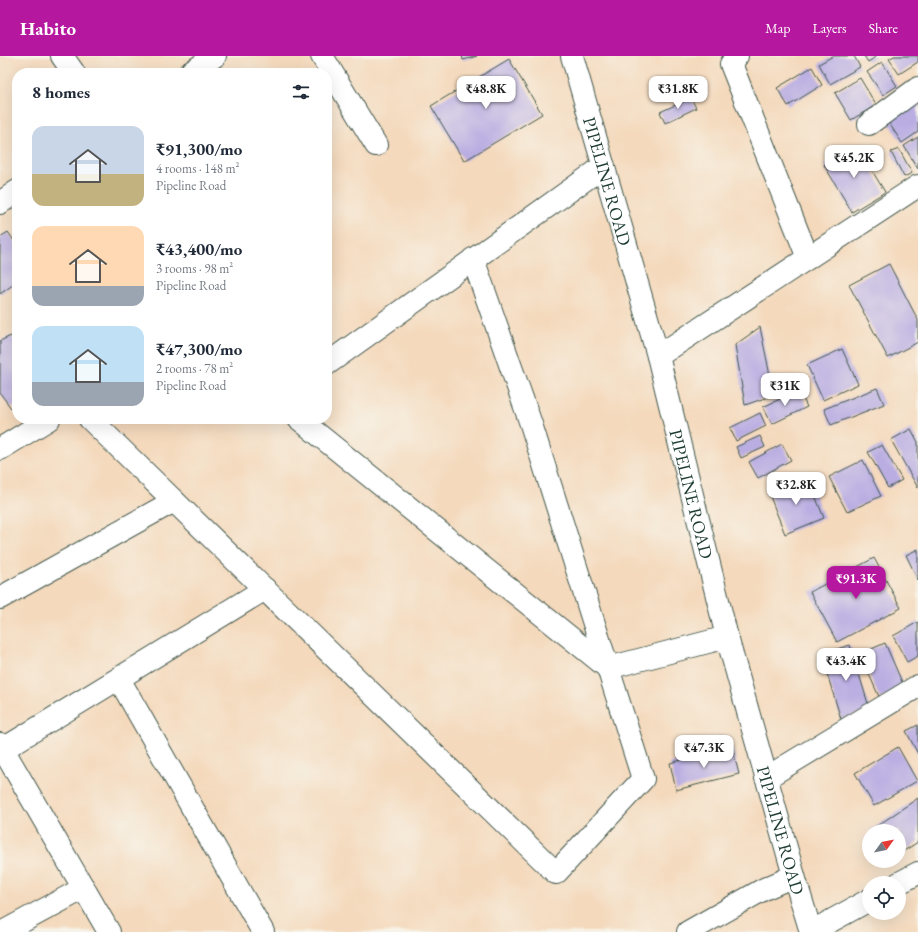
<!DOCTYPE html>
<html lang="en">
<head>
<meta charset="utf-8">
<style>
	body { margin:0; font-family:"EB Garamond",serif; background:#f2f2f3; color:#1f2937; height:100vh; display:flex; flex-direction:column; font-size:15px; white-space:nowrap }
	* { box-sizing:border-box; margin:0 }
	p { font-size:13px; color:#747a83 }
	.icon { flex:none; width:22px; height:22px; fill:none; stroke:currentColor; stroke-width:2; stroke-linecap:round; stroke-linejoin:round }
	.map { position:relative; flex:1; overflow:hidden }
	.side { position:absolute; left:12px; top:12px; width:320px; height:356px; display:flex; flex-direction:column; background:#fff; border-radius:16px; box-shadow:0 4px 16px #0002 }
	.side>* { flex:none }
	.needle { width:26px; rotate:57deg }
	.tools { position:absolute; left:862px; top:768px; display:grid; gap:8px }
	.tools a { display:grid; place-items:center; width:44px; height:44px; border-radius:50%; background:#fff; box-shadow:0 4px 16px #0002; font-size:20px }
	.price { position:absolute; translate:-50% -34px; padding:0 9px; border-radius:8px; background:#fff; color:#222; font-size:13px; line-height:26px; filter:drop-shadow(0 1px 2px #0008) }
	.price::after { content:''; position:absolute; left:50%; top:24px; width:12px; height:9px; margin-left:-6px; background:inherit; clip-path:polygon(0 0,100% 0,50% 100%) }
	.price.selected { background:#b5179e; color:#fff }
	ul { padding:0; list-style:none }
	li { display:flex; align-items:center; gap:12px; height:100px; padding:0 20px }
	li span { display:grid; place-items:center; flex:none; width:112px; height:80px; border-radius:12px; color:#555 }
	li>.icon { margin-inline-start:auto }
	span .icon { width:48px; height:48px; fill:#fffc; stroke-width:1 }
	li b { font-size:17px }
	h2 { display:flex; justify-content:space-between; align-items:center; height:48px; padding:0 20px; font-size:17px }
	header { display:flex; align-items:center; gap:24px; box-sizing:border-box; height:56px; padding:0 20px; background:#b5179e; color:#fff }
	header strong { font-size:19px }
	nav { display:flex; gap:22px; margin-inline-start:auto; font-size:14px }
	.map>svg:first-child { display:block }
	.building { fill:#b9ade2 }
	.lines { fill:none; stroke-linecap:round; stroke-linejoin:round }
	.minor-casing { stroke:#3f5448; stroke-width:24 }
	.major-casing { stroke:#3f5448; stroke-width:24 }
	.minor { stroke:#fff; stroke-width:22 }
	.major { stroke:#fff; stroke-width:22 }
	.labels { text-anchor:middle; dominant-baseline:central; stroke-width:4; stroke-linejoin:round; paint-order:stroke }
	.street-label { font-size:18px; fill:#1f3d34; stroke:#f7f3e8 }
</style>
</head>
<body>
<header>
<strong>Habito</strong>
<nav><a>Map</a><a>Layers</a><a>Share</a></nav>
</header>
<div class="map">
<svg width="918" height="876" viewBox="0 0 918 876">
	<rect width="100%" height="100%" fill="#f7f3e8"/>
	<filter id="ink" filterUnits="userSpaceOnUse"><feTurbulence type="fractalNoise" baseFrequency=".025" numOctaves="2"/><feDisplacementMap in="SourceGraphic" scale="8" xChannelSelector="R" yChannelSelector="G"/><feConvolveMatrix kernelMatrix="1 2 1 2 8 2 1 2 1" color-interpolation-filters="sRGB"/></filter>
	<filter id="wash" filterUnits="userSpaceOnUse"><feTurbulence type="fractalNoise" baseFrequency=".012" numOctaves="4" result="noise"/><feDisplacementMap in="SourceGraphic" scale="16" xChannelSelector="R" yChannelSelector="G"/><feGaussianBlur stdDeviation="0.9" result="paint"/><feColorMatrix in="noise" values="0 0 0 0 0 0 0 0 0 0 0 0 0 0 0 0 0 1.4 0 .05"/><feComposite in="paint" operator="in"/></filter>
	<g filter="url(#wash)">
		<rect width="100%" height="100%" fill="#f4d9bc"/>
		<g id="blocks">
			<!-- building -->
			<g class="building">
				<polygon points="462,0 477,0 463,4"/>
				<polygon points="833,0 854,0 860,11 830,28 819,8"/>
				<polygon points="864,0 877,0 868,6"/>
				<polygon points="894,0 918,0 918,6 899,18 889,3"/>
				<polygon points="509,3 542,58 464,105 431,50"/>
				<polygon points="882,6 897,30 883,39 867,16"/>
				<polygon points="812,11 822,29 788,50 777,32"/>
				<polygon points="860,22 876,49 851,64 835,37"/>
				<polygon points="918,41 918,76 902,87 885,61"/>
				<polygon points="691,42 696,52 665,67 660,56"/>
				<polygon points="918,81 918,113 904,90"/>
				<polygon points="857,90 885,136 852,156 824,109"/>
				<polygon points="899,93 912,117 904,121 891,96"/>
				<polygon points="8,176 17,189 17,226 0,238 0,181"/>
				<polygon points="889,208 918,264 918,286 888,302 849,229"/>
				<polygon points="760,271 774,339 745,349 735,289"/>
				<polygon points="11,280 17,287 17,347 11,352 0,337 0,285"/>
				<polygon points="842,293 858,328 823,344 807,309"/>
				<polygon points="877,332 884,348 831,369 824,353"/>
				<polygon points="799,334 807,351 772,368 763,351"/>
				<polygon points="760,357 766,370 736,385 730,372"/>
				<polygon points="911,373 918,386 918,432 891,384"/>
				<polygon points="760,380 765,391 741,402 736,391"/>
				<polygon points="782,388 791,404 758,422 749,406"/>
				<polygon points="882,389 902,424 888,432 868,396"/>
				<polygon points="863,404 881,440 847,456 829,421"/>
				<polygon points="808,422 824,462 785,478 769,438"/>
				<polygon points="918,493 918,524 906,499"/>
				<polygon points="874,502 901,552 837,586 810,536"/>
				<polygon points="918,566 918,600 907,606 893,580"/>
				<polygon points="885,587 905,633 880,643 860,598"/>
				<polygon points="850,589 870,654 841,663 821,598"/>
				<polygon points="918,669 918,698 906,675"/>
				<polygon points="732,691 739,718 676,734 670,707"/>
				<polygon points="898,691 917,725 874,750 855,717"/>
				<polygon points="918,742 918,786 899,798 899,775 871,775 871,774"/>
			</g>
		</g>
	</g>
	<g filter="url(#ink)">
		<use href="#blocks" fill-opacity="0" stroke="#3f5448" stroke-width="1"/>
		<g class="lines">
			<defs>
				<g id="minor">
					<polyline points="62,0 74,17"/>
					<polyline points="322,0 376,89"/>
					<polyline points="737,0 731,8 808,202"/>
					<polyline points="190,17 215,0"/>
					<polyline points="869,68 918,32"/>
					<polyline points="0,147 17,135"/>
					<polyline points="658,300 918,130"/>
					<polyline points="327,308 604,110"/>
					<polyline points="90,363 556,817 643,723 531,368 473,203"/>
					<polyline points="299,363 608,612 727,581"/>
					<polyline points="0,393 49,363"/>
					<polyline points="0,542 174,445"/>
					<polyline points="119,623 263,876"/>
					<polyline points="0,688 109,876"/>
					<polyline points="0,695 265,533"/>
					<polyline points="766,722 918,630"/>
					<polyline points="899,827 918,817"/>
					<polyline points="3,876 84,832"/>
					<polyline points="688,876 764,833 794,820"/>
					<polyline points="811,876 869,844"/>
				</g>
				<g id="major">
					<path id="s1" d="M572 0 658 300 727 581 794 820 811 876"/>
				</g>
			</defs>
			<!-- minor casing -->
			<use href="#minor" class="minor-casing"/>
			<!-- major casing -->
			<use href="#major" class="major-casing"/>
			<!-- minor -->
			<use href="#minor" class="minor"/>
			<!-- major -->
			<use href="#major" class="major"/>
		</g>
	</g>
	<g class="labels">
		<!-- street labels -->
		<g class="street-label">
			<text stroke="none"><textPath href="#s1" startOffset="130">PIPELINE ROAD</textPath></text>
			<text stroke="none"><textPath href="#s1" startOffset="454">PIPELINE ROAD</textPath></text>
			<text stroke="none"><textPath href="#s1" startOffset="802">PIPELINE ROAD</textPath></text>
		</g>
	</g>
</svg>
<div class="tools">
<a><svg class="needle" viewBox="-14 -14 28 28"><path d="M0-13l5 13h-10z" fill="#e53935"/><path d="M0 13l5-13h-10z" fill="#747a83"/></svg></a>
<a><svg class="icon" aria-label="locate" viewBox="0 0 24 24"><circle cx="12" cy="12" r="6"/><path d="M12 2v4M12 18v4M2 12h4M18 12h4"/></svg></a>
</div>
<b class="price" style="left:486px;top:54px">₹48.8K</b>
<b class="price" style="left:678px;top:54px">₹31.8K</b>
<b class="price" style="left:854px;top:123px">₹45.2K</b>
<b class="price" style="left:785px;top:351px">₹31K</b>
<b class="price" style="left:796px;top:450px">₹32.8K</b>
<b class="price selected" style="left:856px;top:544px">₹91.3K</b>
<b class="price" style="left:846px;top:626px">₹43.4K</b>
<b class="price" style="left:704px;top:713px">₹47.3K</b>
<section class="side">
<h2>8 homes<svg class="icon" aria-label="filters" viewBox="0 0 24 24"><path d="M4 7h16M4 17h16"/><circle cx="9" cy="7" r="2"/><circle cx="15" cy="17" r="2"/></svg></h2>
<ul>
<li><span style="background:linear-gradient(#c9d6e8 60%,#c2b280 0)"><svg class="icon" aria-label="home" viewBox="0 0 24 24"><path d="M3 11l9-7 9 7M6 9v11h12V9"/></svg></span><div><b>₹91,300/mo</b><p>4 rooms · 148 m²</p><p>Pipeline Road</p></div></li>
<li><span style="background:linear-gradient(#ffd9b3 75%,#9aa5b1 0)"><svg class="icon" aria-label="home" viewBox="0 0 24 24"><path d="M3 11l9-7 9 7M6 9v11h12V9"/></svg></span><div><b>₹43,400/mo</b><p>3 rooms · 98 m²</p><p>Pipeline Road</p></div></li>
<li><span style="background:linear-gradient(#bfe0f5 70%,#9aa5b1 0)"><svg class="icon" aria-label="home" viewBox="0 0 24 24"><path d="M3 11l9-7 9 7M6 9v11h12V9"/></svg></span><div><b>₹47,300/mo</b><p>2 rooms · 78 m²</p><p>Pipeline Road</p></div></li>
</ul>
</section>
</div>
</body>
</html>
